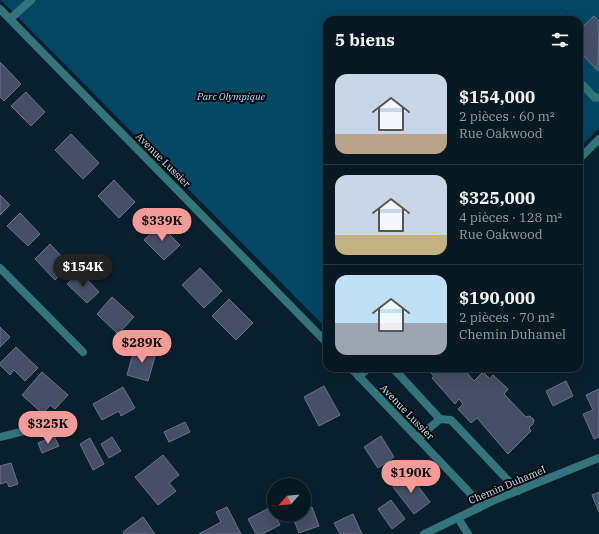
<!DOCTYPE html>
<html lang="fr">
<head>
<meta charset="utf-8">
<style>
	body { margin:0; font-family:"IBM Plex Serif",serif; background:#14252f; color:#f1f3f6; height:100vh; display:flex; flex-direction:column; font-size:15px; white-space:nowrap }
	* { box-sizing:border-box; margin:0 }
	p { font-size:13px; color:#98a0a5 }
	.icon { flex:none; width:22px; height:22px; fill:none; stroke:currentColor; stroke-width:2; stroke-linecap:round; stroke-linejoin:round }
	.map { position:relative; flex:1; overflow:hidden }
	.sheet { position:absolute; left:323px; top:16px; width:260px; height:356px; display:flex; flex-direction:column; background:#061822; border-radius:12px; box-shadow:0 4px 16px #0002,0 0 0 1px #273740 }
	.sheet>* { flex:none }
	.needle { width:26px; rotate:243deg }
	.controls { position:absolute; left:267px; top:478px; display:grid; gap:8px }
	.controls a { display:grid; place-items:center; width:44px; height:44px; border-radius:50%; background:#061822; box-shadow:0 4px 16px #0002,0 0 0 1px #273740; font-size:20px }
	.price { position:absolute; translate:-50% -34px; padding:0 9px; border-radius:14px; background:#f59b97; color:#111; font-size:13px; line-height:26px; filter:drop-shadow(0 1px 2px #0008) }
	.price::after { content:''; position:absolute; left:50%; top:24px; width:12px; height:9px; margin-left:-6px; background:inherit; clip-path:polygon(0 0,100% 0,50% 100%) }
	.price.on { background:#222; color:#fff }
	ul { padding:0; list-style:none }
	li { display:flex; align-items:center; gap:12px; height:100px; padding:0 12px }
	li+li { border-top:1px solid #273740 }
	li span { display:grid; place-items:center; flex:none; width:112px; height:80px; border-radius:12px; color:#555 }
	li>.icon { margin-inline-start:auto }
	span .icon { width:48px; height:48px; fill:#fffc; stroke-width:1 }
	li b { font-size:17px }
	h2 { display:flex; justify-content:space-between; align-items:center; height:48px; padding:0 12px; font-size:17px }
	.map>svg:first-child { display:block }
	.green { fill:#034765 }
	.building { fill:#454f65; stroke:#6a758c }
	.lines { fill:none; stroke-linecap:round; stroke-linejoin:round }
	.lane { stroke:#34747b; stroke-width:8 }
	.street { stroke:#34747b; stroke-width:8 }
	.labels { text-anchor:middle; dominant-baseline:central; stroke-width:4; stroke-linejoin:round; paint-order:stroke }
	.park-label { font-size:10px; font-style:italic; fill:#a9defe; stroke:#02090e }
	.street-label { font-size:10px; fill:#d4e2ea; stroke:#02090e }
</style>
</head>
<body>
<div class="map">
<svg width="599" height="534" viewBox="0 0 599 534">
	<rect width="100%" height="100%" fill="#08202d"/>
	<!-- green -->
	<polygon class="green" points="1,0 599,0 599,128 579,148 579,20 327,20 327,329"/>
	<!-- building -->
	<g class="building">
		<polygon points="594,16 599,21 598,71 579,51 579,30"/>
		<polygon points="0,62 21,84 4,101 0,97"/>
		<polygon points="26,92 45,112 31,126 11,106"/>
		<polygon points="71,134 99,163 83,179 55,150"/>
		<polygon points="114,180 135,202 119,218 98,196"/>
		<polygon points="0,195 10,205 0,215"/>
		<polygon points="20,213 40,234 28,246 7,226"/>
		<polygon points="160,225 180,245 164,260 144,240"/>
		<polygon points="50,244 70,265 55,280 35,259"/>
		<polygon points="200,268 222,291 204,308 182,285"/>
		<polygon points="80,272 99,292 87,303 67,284"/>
		<polygon points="112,297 134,317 118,334 97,314"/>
		<polygon points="229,299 253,323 236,340 212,316"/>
		<polygon points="0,327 10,337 0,347"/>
		<polygon points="16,347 38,368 25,381 14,370 10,375 0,365 0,363"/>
		<polygon points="135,347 156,353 148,381 127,375"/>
		<polygon points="429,368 463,368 474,381 483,372 490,379 493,375 508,389 504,394 526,417 530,416 534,420 533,424 529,428 531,431 508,454 477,418 471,423 458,409 463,404 459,399 455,404 432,378 434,376 428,370"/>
		<polygon points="42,372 68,395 55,409 50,405 43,414 22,395"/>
		<polygon points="566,381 573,396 553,406 546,391"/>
		<polygon points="324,386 340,415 319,426 304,397"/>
		<polygon points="123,387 135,408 121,416 119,411 102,420 93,404"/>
		<polygon points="599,389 599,437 594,439 583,414 593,410 586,395"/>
		<polygon points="185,422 190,432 169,442 164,432"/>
		<polygon points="54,436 59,446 42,453 38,443"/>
		<polygon points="381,436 394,457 378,468 364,447"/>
		<polygon points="112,437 121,451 109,458 101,444"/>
		<polygon points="90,438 104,464 93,470 80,444"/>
		<polygon points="163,455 179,475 169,483 176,491 158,505 135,477"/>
		<polygon points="11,463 18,484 9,487 7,482 0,484 0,466"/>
		<polygon points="409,474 430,502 414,514 393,487"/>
		<polygon points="599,492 599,512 592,495"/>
		<polygon points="391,500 405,519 392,529 378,509"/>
		<polygon points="227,507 241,534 199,534 221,522 216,512"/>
		<polygon points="271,507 280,525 262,534 256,534 248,519"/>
		<polygon points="312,507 319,526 299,533 292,515 304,515 304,510"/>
		<polygon points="353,514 362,534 340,534 334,523"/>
		<polygon points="143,517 155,534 124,534 123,532"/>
	</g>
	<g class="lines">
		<!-- lane -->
		<g class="lane">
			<polyline points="10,19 31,0"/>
			<polyline points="579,81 595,98 599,97"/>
			<polyline points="393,368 440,419"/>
			<polyline points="0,437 65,421"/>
			<polyline points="418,438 440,419 451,420 518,491"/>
		</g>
		<!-- street -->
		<g class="street">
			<polyline points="0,9 327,343"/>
			<polyline points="579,159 599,139"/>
			<polyline points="0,268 83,352"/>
			<polyline points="351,368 468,491 474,498 479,508"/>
			<polyline points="359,377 368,368"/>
			<polyline points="458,518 468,534"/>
			<polyline points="424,534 497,499 599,458"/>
		</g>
	</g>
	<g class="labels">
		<!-- park labels -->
		<g class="park-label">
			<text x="231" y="96">Parc Olympique</text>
		</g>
		<!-- street labels -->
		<g class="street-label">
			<text transform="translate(163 160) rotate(45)">Avenue Lussier</text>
			<text transform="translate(407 412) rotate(46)">Avenue Lussier</text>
			<text transform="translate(507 485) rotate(-23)">Chemin Duhamel</text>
		</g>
	</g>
</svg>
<div class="controls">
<a><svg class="needle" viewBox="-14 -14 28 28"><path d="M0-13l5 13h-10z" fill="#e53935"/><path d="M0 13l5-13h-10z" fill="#98a0a5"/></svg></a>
</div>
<b class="price" style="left:162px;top:242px">$339K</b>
<b class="price on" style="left:83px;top:288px">$154K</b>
<b class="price" style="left:142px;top:364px">$289K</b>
<b class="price" style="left:48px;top:445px">$325K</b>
<b class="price" style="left:411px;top:494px">$190K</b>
<section class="sheet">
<h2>5 biens<svg class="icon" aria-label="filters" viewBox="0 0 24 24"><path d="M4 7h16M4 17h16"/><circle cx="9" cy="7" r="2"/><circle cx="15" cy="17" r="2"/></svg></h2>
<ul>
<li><span style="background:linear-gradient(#c9d6e8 75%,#b9a48a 0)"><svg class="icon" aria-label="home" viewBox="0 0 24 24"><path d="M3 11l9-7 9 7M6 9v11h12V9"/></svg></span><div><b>$154,000</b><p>2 pièces · 60 m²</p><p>Rue Oakwood</p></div></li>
<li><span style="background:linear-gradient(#c9d6e8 75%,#c2b280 0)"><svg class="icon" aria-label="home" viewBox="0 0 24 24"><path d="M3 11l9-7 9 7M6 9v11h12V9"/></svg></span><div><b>$325,000</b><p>4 pièces · 128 m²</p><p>Rue Oakwood</p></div></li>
<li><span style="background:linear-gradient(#bfe0f5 60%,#9aa5b1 0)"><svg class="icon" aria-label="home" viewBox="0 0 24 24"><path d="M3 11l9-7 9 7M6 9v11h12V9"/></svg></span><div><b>$190,000</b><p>2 pièces · 70 m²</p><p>Chemin Duhamel</p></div></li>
</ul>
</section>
</div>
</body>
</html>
